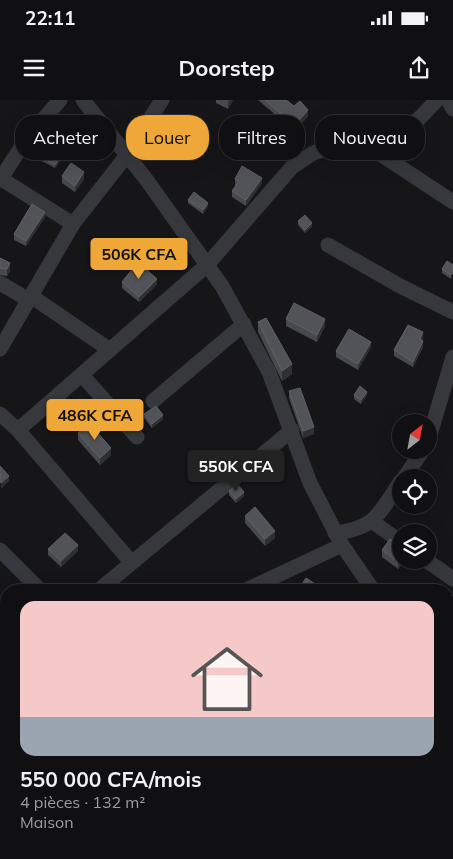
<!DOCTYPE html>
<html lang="fr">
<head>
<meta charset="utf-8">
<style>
	body { margin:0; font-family:Mulish,sans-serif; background:#1e1e20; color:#f1f3f6; height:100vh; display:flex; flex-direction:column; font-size:19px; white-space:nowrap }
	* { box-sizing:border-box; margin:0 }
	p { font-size:16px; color:#9c9d9f }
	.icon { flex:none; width:28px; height:28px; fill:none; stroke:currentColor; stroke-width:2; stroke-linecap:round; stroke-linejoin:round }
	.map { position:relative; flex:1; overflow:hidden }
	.side { position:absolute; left:0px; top:484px; width:454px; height:276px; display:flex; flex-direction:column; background:#101012; border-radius:20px 20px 0 0; box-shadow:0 5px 20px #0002,0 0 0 1px #303032 }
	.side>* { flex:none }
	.banner { position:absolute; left:15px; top:15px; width:424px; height:45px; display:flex; gap:10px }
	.needle { width:32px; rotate:31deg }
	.controls { position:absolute; left:392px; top:314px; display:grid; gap:10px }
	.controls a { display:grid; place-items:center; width:45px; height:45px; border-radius:50%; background:#101012; box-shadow:0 5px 20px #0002,0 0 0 1px #303032; font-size:25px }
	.price { position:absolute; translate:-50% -42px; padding:0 11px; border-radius:5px; background:#efa837; color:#111; font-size:16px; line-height:32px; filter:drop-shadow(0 1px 2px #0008) }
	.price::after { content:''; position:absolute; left:50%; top:30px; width:15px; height:11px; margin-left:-8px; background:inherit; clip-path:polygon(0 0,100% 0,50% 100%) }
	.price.on { background:#222; color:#fff }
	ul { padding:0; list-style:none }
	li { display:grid; align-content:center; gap:10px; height:265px; padding:0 20px }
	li+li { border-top:1px solid #303032 }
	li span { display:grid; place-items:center; height:155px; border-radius:15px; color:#555 }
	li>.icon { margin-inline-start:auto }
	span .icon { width:90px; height:90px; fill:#fffc; stroke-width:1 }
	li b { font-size:21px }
	.pill { padding:0 18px; border-radius:20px; background:#101012; box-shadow:0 5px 20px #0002,0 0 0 1px #303032; font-size:18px; line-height:45px }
	.pill.on { background:#efa837; color:#111 }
	.status { display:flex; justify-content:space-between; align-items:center; height:35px; padding:0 25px; background:#101012; direction:ltr }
	.status svg { height:14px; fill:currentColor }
	header { display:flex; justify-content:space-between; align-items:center; height:65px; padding:0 20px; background:#101012; font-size:22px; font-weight:700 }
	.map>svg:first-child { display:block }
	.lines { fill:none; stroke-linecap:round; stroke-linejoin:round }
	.minor { stroke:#37383d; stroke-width:15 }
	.wall { fill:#47494d }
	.shaded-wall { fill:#2f3033 }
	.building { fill:#525358; stroke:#5f6167 }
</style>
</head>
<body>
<div class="status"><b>22:11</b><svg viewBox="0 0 49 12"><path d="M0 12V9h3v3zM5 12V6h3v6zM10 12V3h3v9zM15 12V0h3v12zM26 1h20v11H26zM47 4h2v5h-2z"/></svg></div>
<header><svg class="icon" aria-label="menu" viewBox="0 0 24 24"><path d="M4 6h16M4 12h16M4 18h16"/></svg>Doorstep<svg class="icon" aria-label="share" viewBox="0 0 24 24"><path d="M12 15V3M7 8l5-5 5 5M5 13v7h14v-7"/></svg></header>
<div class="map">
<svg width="453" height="759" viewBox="0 0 453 759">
	<rect width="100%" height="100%" fill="#161618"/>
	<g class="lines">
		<!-- minor -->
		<g class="minor">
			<polyline points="83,0 146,79 222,186 269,272 310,383 342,445 373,490"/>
			<polyline points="448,0 453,9"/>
			<polyline points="368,46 408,30 437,0"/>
			<polyline points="0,78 73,124"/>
			<polyline points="0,80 27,38 60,0"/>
			<polyline points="328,145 402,187 453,212"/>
			<polyline points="0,183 29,200"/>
			<polyline points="31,196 110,250"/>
			<polyline points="0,249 73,124 127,55 162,0"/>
			<polyline points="82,275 137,337"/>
			<polyline points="153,301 244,224"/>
			<polyline points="0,314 18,330 131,462"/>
			<polyline points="18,330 207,165 292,67 315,52 352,45 368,46 453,102"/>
			<polyline points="429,338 453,257"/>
			<polyline points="404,378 423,350"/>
			<polyline points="373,422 401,442"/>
			<path d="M335 433C377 428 379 413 401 381"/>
			<polyline points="0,450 40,490"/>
			<polyline points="426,460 453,479"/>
			<polyline points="99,490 292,330"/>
			<polyline points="246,490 342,445"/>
			<polyline points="448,596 453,604"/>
		</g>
	</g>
	<!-- wall -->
	<g class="wall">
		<polygon points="216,0 233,0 228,9 216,3"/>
		<polygon points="258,0 286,0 294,6 308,16 293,33 285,26 285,23"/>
		<polygon points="50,48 64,55 55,68 40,60 40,56"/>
		<polygon points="62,76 84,79 75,92 62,83"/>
		<polygon points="235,79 262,83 246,106 232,97 232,91 236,85 235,85"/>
		<polygon points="188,100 208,106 203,114 188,103"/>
		<polygon points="45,117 26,146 14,140 14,134"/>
		<polygon points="298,121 312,127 305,133 298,125"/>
		<polygon points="0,158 10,170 7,176 0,175"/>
		<polygon points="453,165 451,179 442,173 442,169"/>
		<polygon points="122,182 157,184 139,202 122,188"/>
		<polygon points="286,219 325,226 317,242 286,226"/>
		<polygon points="258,222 292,274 282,281 258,232"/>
		<polygon points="423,238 422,240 423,247 413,267 394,256 394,250"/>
		<polygon points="371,247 358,270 336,257 336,251"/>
		<polygon points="289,291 314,334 303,338 289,298"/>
		<polygon points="354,295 367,295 361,304 354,299"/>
		<polygon points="144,314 163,319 152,328 144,318"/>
		<polygon points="78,333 111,355 100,365 78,340"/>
		<polygon points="229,391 244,396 236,403 229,395"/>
		<polygon points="245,416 275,438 265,446 245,423"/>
		<polygon points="48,449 78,451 61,467 48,455"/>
		<polygon points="382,450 401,460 405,460 398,469 382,457"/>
	</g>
	<!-- shaded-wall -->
	<g class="shaded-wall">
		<polygon points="229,0 233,0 228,9 228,2"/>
		<polygon points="308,10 308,16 293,33 293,27"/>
		<polygon points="64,51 64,55 55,68 55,65"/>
		<polygon points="84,72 84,79 75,92 75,86"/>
		<polygon points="262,78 262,83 246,106 246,100"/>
		<polygon points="208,103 208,106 203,114 203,110"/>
		<polygon points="45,112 45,117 26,146 26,141"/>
		<polygon points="312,123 312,127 305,133 305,130"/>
		<polygon points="10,163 10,170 7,176 7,169"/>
		<polygon points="157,179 157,184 139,202 139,197"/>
		<polygon points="325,219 325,226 317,242 317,235"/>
		<polygon points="423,232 423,238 420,245 420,239"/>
		<polygon points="423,241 423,247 413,267 413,262"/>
		<polygon points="371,242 371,247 358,270 358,264"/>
		<polygon points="292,264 292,274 282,281 282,271"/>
		<polygon points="367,292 367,295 361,304 361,300"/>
		<polygon points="163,315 163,319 152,328 152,324"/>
		<polygon points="314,327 314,334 303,338 303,331"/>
		<polygon points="111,348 111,355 100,365 100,358"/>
		<polygon points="9,376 9,381 1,389 1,383"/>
		<polygon points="244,392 244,396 236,403 236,399"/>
		<polygon points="275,431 275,438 265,446 265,439"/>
		<polygon points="78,445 78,451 61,467 61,461"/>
		<polygon points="401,458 401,460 405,460 398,469 398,462"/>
		<polygon points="299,754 305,754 300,759 294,759"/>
	</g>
	<!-- building -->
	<g class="building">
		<polygon points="265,0 286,0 294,6 300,1 308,10 293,27 285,20 286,18"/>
		<polygon points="53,43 64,51 55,65 40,56 47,45 50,48"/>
		<polygon points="71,63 84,72 75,86 62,76"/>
		<polygon points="242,66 262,78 246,100 232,91 239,81 235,79"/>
		<polygon points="194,92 208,103 203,110 188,100"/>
		<polygon points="32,104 45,112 26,141 14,134"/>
		<polygon points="305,115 312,123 305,130 298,121"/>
		<polygon points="0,158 10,163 7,169 0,168"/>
		<polygon points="447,161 453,165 453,172 451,175 442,169"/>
		<polygon points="138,162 157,179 139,197 122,182"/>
		<polygon points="294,203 325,219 317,235 286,219"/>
		<polygon points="266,218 292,264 282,271 258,222"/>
		<polygon points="408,225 423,232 420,239 423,241 413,262 394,250"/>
		<polygon points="349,229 371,242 358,264 336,251"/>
		<polygon points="360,286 367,292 361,300 354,295"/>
		<polygon points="300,288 314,327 303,331 289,291"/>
		<polygon points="156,306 163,315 152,324 144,314"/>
		<polygon points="89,323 111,348 100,358 78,333"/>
		<polygon points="0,366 9,376 1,383 0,382"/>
		<polygon points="237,384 244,392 236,399 229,391"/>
		<polygon points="255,407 275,431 265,439 245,416"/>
		<polygon points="65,433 78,445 61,461 48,449"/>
		<polygon points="390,439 401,445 401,458 398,462 382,450"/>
		<polygon points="306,478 318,486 316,490 306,490 300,487"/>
		<polygon points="283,754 299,754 294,759 277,759"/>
	</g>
</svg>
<div class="controls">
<a><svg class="needle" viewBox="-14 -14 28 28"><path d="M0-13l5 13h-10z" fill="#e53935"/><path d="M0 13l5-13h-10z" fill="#9c9d9f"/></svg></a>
<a><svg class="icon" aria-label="locate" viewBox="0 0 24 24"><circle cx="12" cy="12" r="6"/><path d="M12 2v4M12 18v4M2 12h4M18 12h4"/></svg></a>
<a><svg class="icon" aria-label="layers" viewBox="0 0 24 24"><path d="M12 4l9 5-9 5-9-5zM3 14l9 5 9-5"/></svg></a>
</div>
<b class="price" style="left:139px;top:180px">506K CFA</b>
<b class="price" style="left:95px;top:341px">486K CFA</b>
<b class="price on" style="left:236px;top:392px">550K CFA</b>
<div class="banner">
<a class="pill">Acheter</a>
<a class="pill on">Louer</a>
<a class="pill">Filtres</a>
<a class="pill">Nouveau</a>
</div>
<section class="side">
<ul>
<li><span style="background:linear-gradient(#f6c9c9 75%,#9aa5b1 0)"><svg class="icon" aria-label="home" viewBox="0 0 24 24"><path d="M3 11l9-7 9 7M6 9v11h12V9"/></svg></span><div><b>550 000 CFA/mois</b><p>4 pièces · 132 m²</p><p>Maison</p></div></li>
</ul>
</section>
</div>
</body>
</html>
